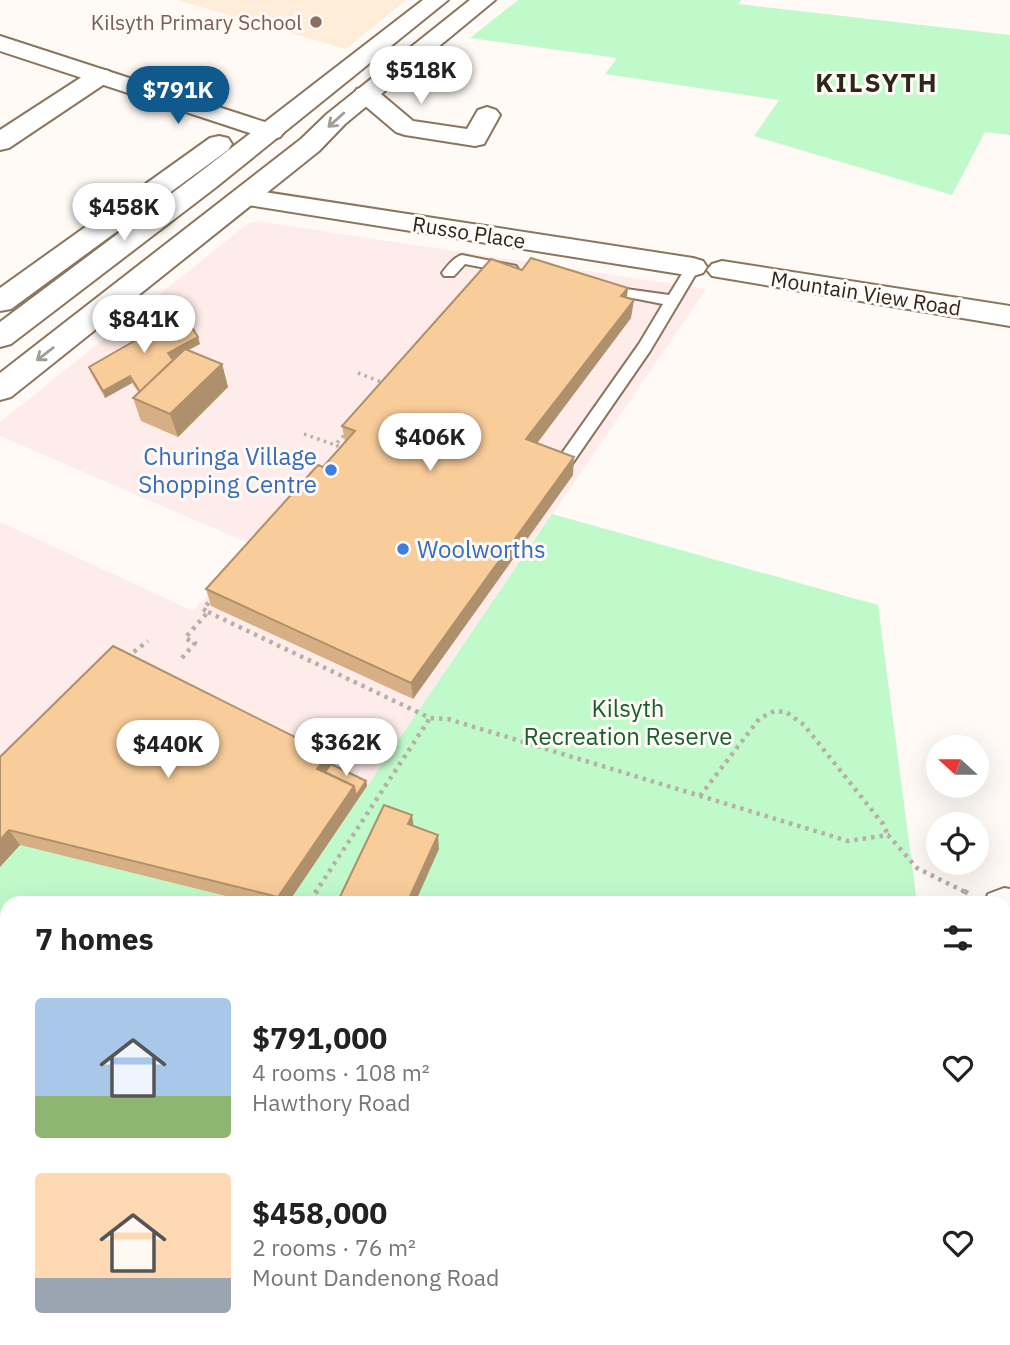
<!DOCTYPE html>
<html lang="en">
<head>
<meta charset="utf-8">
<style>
	body { margin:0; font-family:"IBM Plex Sans",sans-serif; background:#f6f6f6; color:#222; height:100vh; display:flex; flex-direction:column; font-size:26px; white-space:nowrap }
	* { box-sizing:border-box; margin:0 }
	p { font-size:23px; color:#767676 }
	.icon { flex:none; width:38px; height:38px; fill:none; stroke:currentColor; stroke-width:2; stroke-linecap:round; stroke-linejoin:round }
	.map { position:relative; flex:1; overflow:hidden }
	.side { position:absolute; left:0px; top:896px; width:1012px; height:450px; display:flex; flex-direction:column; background:#fff; border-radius:21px 21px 0 0; box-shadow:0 7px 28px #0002 }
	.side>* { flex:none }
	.needle { width:46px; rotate:291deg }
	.fabs { position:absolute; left:926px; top:735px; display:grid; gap:14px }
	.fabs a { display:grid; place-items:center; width:63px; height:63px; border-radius:50%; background:#fff; box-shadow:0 7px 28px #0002; font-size:35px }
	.price { position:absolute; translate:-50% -60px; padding:0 16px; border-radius:24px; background:#fff; color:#222; font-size:23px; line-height:46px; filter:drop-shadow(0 2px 4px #0008) }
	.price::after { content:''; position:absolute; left:50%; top:42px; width:21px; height:16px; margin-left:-10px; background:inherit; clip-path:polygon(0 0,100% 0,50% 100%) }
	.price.active { background:#10598d; color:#fff }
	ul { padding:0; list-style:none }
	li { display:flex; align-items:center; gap:21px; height:175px; padding:0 35px }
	li span { display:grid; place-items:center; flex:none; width:196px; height:140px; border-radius:7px; color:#555 }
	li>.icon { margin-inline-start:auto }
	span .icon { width:84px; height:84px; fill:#fffc; stroke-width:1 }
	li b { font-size:30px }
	h2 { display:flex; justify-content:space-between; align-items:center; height:84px; padding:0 35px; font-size:30px }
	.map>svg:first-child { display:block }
	.commercial { fill:#fdecea }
	.built { fill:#feedd9 }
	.green { fill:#c0facb }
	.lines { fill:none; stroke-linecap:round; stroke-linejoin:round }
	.lane-casing { stroke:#8a755d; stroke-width:4 }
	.street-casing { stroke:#8a755d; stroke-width:4 }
	.secondary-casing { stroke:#8a755d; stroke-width:4 }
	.primary-casing { stroke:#8a755d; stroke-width:4 }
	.path-far2 { stroke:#b6b0a9; stroke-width:3.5; stroke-dasharray:2.5 4.5; stroke-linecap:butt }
	.path-far1 { stroke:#b6b0a9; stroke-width:4.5; stroke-dasharray:3.5 5; stroke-linecap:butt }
	.path { stroke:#b6b0a9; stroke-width:5; stroke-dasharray:4.5 7; stroke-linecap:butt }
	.lane { fill:#fff; fill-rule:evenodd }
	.street { fill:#fff; fill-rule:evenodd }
	.secondary { fill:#fff; fill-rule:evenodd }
	.primary { fill:#fff; fill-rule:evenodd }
	.wall { fill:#d6b084 }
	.shaded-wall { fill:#ae906c }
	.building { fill:#f9cd9a; stroke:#ae906c; stroke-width:2 }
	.oneway { stroke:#a19d98 }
	.education-dot { fill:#8d6e63; stroke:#fffaf5; stroke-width:2.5 }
	.shop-dot { fill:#3f7fe0; stroke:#fffaf5; stroke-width:2.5 }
	.labels { text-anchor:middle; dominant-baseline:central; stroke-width:6; stroke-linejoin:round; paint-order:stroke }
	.far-education-label { font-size:21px; fill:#785e54; stroke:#fffaf5; text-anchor:end }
	.far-street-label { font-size:21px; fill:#2e251b; stroke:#fffaf5 }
	.shop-label { font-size:24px; fill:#366cbe; stroke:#fffaf5; text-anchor:end }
	.park-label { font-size:24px; fill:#17602f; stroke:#fffaf5 }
	.far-district-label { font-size:26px; font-weight:bold; letter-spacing:2px; fill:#2e251b; stroke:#fffaf5 }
</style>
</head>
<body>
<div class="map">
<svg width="1010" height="1345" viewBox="0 0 1010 1345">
	<rect width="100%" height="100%" fill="#fffaf5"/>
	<!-- commercial -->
	<polygon class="commercial" points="256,221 706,289 288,903 254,903 20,845 0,868 0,522 193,611 253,545 0,436 0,422 246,225"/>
	<!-- built -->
	<polygon class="built" points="177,0 406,0 346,49"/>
	<!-- green -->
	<g class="green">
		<polygon points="518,0 741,0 738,4 1010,35 1010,135 985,132 952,195 754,136 779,100 605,74 617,58 470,38"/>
		<polygon points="552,514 878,605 917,903 288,903"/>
		<polygon points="20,845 254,903 7,903 7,1339 975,1339 976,1345 0,1345 0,868"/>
	</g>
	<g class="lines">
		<defs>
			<g id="lane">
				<path d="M462 255 516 266 518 269 511 273 465 264 454 276H444L442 273C447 266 454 257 462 255Z"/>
				<polygon points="693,263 700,267 650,351 565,474 553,474 551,470 553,466 639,344 663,304 597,291 595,288 597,285 669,295 688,264"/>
			</g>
			<g id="street">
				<polygon points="100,69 109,71 112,76 109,81 9,148 0,150 0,130 91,71"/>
				<polygon points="366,87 375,89 413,121 467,129 478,110 487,107 496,110 500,115 484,144 475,146 405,135 396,132 357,99 354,94 357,89"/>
				<polygon points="219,136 228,138 232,144 228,150 11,309 0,311 0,288 210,138"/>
				<polygon points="245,189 693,258 703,261 707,267 703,273 693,276 235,203 231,197 235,191"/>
				<polygon points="722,261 1010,306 1010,326 712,276 707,270 712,264"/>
				<polygon points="1004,888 1010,889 1010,931 1004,930 1004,903 985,903 988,894"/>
			</g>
			<polygon id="secondary" points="0,36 280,127 284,132 280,137 271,140 262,137 0,51"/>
			<g id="primary">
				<polygon points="423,0 448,0 215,188 11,344 0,347 0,322 195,176"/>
				<polygon points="470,0 495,0 345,124 319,151 11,397 0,400 0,373 301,139 327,114"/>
			</g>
		</defs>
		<!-- lane casing -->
		<use href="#lane" class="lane-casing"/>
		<!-- street casing -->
		<use href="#street" class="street-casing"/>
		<!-- secondary casing -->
		<use href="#secondary" class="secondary-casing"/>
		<!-- primary casing -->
		<use href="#primary" class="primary-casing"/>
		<!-- path-far2 -->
		<g class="path-far2">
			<polyline points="358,373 384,383"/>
			<polyline points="304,434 335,445"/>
			<polyline points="345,449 335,445 348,431"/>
		</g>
		<!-- path-far1 -->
		<g class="path-far1">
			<polyline points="208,612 430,718 448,719 848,841 888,835 917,868 967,893"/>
			<polyline points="127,657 148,641"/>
			<polyline points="182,658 195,643 185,638 208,612 203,609 212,599"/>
			<polyline points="700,796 759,719 774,711 786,712 804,725 883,824 888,835"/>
			<polyline points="315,893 430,718"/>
		</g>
		<!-- path -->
		<g class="path">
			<polyline points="964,891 971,895"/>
			<polyline points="309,903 317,891"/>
			<polyline points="0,1101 7,1097"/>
		</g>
		<!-- lane -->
		<use href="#lane" class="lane"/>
		<!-- street -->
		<use href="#street" class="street"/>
		<!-- secondary -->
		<use href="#secondary" class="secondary"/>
		<!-- primary -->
		<use href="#primary" class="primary"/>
	</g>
	<!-- wall -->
	<g class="wall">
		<polygon points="522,270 627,298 631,318 537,443 573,475 413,699 211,606 206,589 323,467 345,442 342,426"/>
		<polygon points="200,344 188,350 222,364 228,387 178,437 141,421 133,398 139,393 132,383 105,398 91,373 89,367"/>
		<polygon points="329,754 331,764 366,781 367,786 288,903 254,903 20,845 0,867 0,757"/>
	</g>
	<!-- shaded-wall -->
	<g class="shaded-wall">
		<polygon points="628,288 626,307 621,296"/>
		<polygon points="634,300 631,318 526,458 526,439"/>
		<polygon points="198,337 200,344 170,360 168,353"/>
		<polygon points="222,364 228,387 178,437 170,414"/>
		<polygon points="130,376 132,383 105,398 103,391"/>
		<polygon points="574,457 573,475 413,699 411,683"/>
		<polygon points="329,754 333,769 324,781 317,769"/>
		<polygon points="366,781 367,786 288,903 280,903 278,897 354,786"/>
		<polygon points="412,815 414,829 408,824"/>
		<polygon points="9,830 20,845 0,867 0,840"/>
		<polygon points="438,835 439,849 415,903 407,903"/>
	</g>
	<!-- building -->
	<g class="building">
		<polygon points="531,258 628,288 621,296 634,300 526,439 574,457 411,683 206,589 318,465 323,467 355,431 342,426 491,259 522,270"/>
		<polygon points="183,313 198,337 168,353 173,360 140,392 130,376 103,391 89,367"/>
		<polygon points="185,349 222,364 170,414 133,398"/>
		<polygon points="113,646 329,754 317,769 354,786 278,897 9,830 0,840 0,757"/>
		<polygon points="331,764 366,781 356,796 354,786 325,772"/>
		<polygon points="384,805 412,815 408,824 438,835 407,903 337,903"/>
	</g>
	<!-- one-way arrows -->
	<defs><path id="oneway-shaft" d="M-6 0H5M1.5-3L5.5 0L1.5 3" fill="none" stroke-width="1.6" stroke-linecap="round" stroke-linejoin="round" transform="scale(1.75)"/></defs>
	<g class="oneway">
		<use href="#oneway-shaft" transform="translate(336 120) rotate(138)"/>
		<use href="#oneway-shaft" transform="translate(45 354) rotate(142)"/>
	</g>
	<!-- markers -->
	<circle class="education-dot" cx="316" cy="22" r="7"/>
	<g class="shop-dot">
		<circle cx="331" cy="470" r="7"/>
		<circle cx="403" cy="549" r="7"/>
	</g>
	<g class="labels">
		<!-- far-education labels -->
		<g class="far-education-label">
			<text x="302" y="22">Kilsyth Primary School</text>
		</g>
		<!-- far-street labels -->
		<g class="far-street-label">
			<text transform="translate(469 232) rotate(9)">Russo Place</text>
			<text transform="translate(866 293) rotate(9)">Mountain View Road</text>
		</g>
		<!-- shop labels -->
		<g class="shop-label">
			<text x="317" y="456">Churinga Village<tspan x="317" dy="28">Shopping Centre</tspan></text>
			<text x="417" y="549" text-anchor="start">Woolworths</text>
		</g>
		<!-- park labels -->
		<g class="park-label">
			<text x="628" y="708">Kilsyth<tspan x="628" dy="28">Recreation Reserve</tspan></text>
		</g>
		<!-- far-district labels -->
		<g class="far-district-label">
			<text x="877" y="82">KILSYTH</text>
		</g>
	</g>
</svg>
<div class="fabs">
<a><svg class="needle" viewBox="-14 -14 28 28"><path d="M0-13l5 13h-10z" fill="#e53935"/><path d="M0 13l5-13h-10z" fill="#767676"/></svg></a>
<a><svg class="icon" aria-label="locate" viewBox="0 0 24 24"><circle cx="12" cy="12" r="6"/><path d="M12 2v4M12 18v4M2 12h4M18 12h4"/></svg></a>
</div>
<b class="price" style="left:421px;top:106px">$518K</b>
<b class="price active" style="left:178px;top:126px">$791K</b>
<b class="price" style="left:124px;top:243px">$458K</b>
<b class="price" style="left:144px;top:355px">$841K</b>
<b class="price" style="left:430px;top:473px">$406K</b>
<b class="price" style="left:346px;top:778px">$362K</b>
<b class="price" style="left:168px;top:780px">$440K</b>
<section class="side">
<h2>7 homes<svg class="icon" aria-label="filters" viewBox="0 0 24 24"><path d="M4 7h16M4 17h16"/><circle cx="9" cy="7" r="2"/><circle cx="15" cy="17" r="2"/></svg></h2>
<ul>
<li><span style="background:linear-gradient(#a9c7e8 70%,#8fb573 0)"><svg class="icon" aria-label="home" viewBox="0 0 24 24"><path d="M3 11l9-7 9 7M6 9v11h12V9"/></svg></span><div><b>$791,000</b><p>4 rooms · 108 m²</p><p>Hawthory Road</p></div><svg class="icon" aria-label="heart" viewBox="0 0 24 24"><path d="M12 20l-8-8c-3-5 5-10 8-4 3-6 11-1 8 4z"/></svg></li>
<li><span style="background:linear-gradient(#ffd9b3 75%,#9aa5b1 0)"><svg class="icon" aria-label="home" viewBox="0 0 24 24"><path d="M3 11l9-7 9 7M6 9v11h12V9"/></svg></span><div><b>$458,000</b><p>2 rooms · 76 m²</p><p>Mount Dandenong Road</p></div><svg class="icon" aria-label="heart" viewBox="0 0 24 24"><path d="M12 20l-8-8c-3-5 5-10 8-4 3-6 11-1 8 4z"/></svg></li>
</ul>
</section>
</div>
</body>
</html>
